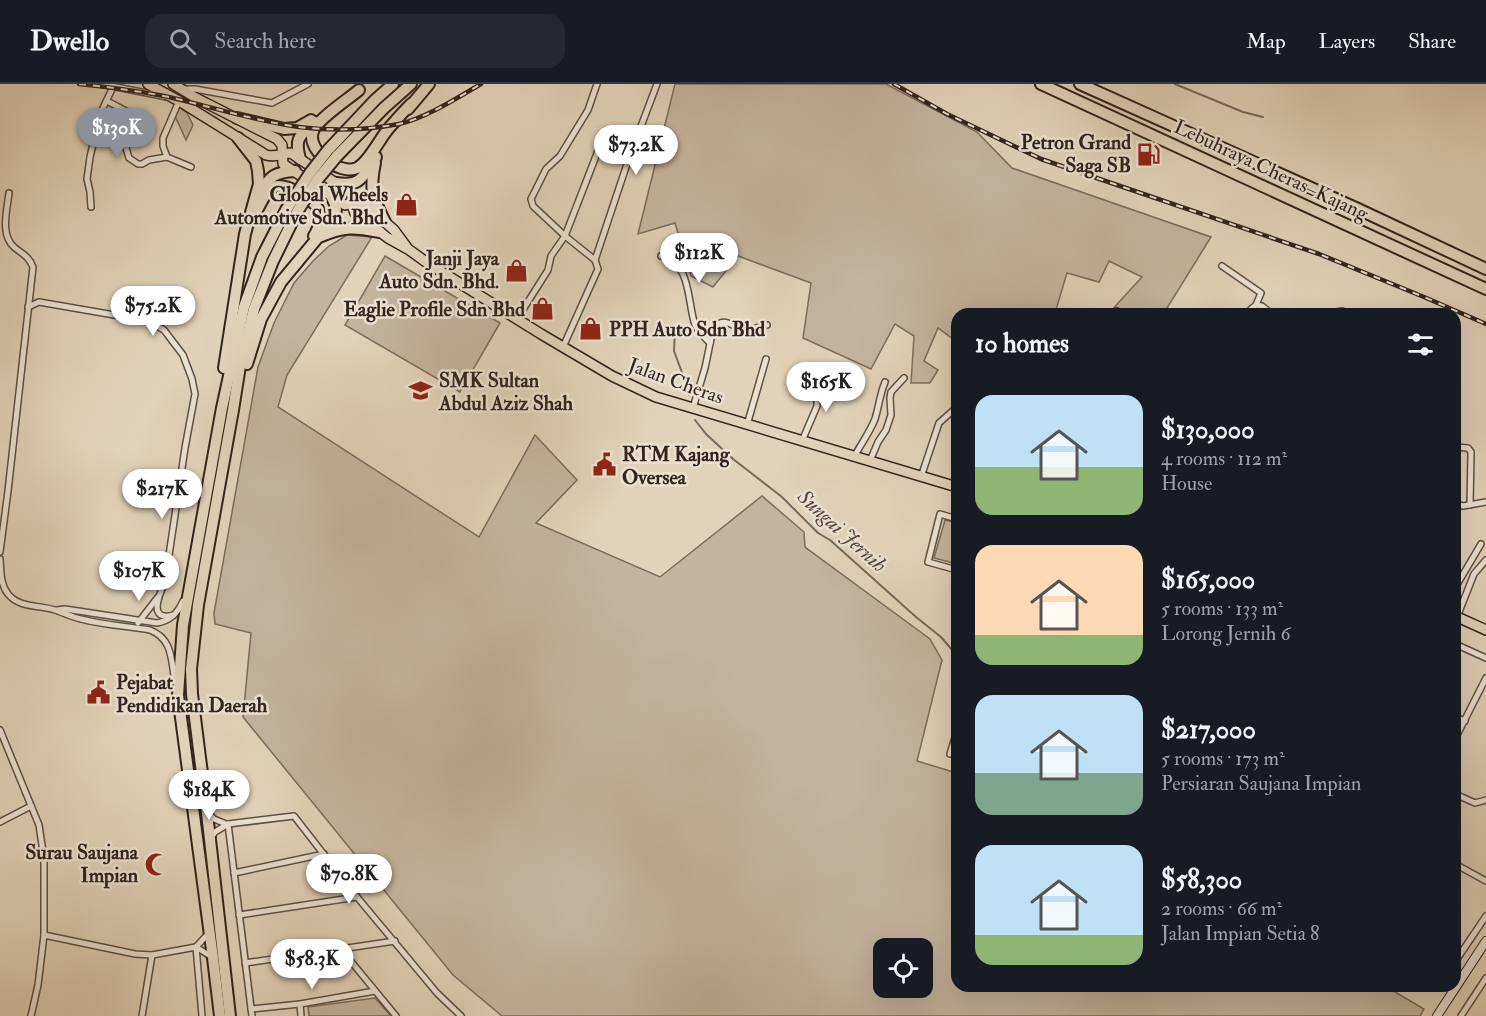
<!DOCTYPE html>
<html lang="en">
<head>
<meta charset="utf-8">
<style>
	body { margin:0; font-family:"IM FELL Double Pica",serif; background:#242831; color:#f1f3f6; height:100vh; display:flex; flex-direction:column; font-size:22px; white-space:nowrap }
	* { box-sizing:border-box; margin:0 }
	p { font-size:20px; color:#9ea1a6 }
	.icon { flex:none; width:33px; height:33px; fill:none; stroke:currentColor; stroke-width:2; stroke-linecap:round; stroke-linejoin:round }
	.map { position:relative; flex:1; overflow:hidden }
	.sheet { position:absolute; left:951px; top:224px; width:510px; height:684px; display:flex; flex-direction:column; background:#171b24; border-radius:18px; box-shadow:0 6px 24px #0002 }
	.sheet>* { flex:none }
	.buttons { position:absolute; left:873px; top:854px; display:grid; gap:12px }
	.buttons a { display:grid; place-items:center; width:60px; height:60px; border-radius:12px; background:#171b24; box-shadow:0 6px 24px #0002; font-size:30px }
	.price { position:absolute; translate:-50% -51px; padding:0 14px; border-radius:21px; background:#fff; color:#222; font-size:20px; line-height:39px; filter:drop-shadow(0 2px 3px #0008) }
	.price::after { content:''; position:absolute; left:50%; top:36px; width:18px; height:14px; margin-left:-9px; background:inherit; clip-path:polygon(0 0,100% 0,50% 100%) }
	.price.current { background:#8c9099; color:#fff }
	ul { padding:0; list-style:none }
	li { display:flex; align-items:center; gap:18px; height:150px; padding:0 24px }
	li span { display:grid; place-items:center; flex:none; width:168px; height:120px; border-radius:18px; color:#555 }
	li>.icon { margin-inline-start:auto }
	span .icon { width:72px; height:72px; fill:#fffc; stroke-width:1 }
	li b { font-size:26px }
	h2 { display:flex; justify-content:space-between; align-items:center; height:72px; padding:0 24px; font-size:26px }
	header { display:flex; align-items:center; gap:36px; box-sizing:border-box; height:84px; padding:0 30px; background:#171b24; border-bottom:2px solid #363941 }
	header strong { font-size:28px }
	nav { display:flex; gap:33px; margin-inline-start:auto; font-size:21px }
	.search { width:420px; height:54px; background:#242831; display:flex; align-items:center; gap:15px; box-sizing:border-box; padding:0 21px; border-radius:18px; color:#9ea1a6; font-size:22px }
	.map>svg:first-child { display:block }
	.green { fill:#c4b49e; stroke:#7c6c5e; stroke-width:1.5; fill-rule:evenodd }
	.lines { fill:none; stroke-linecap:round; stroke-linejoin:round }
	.stream { stroke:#78695b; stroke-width:2 }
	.street-casing { stroke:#5f5044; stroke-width:8 }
	.secondary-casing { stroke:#33241d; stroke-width:10 }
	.primary-casing { stroke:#33241d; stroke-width:12 }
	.highway-casing { stroke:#33241d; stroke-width:14 }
	.street { stroke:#ece2d2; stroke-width:5 }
	.secondary { stroke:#ece2d2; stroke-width:8 }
	.primary { stroke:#e2d2b9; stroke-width:9 }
	.highway { stroke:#e2d2b9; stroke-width:10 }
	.rail-casing { stroke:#33241d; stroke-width:4.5 }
	.rail { stroke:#ece2d2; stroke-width:2; stroke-dasharray:7; stroke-linecap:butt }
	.highway-bridge-casing { stroke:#33241d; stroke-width:14; stroke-linecap:butt }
	.highway-bridge { stroke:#e2d2b9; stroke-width:10 }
	.labels { text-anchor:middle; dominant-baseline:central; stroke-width:5; stroke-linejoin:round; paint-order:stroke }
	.poi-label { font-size:20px; font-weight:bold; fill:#33241d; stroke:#ece2d2; text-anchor:end }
	.street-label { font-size:20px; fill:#33241d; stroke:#ece2d2 }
	.water-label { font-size:21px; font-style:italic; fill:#56463c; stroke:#ece2d2 }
</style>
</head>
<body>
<header>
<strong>Dwello</strong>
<div class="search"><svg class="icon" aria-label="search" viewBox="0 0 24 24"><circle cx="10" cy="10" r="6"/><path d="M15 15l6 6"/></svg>Search here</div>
<nav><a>Map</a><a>Layers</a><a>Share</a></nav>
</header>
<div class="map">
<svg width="1486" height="932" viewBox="0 0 1486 932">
	<rect width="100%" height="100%" fill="#e2d2b9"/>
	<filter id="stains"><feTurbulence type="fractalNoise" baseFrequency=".00333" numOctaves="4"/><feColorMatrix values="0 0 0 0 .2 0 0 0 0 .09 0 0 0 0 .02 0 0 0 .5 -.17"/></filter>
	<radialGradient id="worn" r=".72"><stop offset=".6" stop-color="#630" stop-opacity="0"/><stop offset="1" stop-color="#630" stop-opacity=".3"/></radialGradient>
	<!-- green -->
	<g class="green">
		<polygon points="675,0 886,0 977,48 1012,84 1211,153 1164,229 1109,229 1142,193 1109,177 1099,198 1067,189 1055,229 957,230 957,258 938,244 924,277 938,286 930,299 911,299 914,252 895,240 871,285 803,254 811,199 738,172 713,203 691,192 675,139 638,150"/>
		<polygon points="179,23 187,29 193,41 186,56 175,32"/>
		<path d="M347 151 372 153 287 291 278 323 479 453 535 351 577 396 536 439 660 493 762 412 804 448 805 463 930 555 942 576 917 677 957 689V902H1385L1424 925 1420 932H502L453 891 243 633 251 549 215 540 214 529 258 283 274 239 294 199 313 177 329 162ZM884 864H922V903H884Z"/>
		<polygon points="385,172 500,239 460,308 345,241"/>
		<polygon points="945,436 957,439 957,480 934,474"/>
		<polygon points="375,914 391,932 309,932 308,923"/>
	</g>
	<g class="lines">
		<!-- stream -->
		<g class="stream">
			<polyline points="1175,0 1243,28 1263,33"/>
			<polyline points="675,244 674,267 684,294 689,311"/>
			<polyline points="695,336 706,350 733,375 782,413 818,449 830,456 916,533 941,553 953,567 957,587"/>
		</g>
		<defs>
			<g id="street">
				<polyline points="101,0 167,13"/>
				<polyline points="183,5 195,5 272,19 308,0"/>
				<polyline points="176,16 179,17 163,54 163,62 167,73 191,83"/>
				<polyline points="107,17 128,28 130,37 130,52 126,64 129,74 138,80 142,80 149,76 167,73"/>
				<polyline points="91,123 90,108 87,95 90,73 100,30 113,3"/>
				<path d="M661 172C692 179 687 218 695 241 698 248 705 254 710 259"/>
				<polyline points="595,176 629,74 657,0"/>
				<polyline points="1222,182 1261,209 1256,221 1251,225 1248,230"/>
				<polyline points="1256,221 1262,222 1272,230"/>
				<path d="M28 223 39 218 149 237 164 246 183 271 192 295 195 310 185 364 165 498C159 511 147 538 174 531"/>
				<polyline points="1117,227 1122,230"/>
				<polyline points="1334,230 1336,228 1342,227"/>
				<polyline points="517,235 548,186 551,172 565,152 603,54"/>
				<polyline points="563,263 598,185 595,176 565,152 533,122 531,115 546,85 560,72 588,26 597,0"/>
				<path d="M693 324 705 284 713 245C725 230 732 244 746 246 752 246 761 242 767 241"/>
				<polyline points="747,341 766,275"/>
				<polyline points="802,357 817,322 817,316 814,311 813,295"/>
				<polyline points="1455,363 1468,364 1471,368 1470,421"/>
				<path d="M854 373C861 360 870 348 875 335 879 322 880 310 885 298"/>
				<polyline points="870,377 878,358 886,346 891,331 890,314 891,308 904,294"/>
				<polyline points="921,393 939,339 957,323"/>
				<polyline points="1455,420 1463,422 1486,418"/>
				<polyline points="957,435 940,430 928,478 957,486"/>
				<path d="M0 468 8 407 33 183C28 171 23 171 14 163 0 151 7 126 9 109"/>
				<path d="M0 475C1 487 0 500 8 510 19 524 39 521 55 526 64 529 72 533 81 535 103 541 127 542 150 546 173 555 171 576 175 598"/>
				<polyline points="1455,504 1481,460"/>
				<path d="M57 526 65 525 157 539C170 537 178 529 183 517"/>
				<polyline points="1457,533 1474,490 1486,476"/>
				<polyline points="138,539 158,513"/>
				<polyline points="1455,560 1486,574"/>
				<polyline points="1455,633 1465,637"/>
				<polyline points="0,646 39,741 44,775 44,851 38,901 31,932"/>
				<polyline points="1455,655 1486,594"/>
				<polyline points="950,670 957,647"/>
				<polyline points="1455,710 1475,719 1486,716"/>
				<polyline points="209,730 214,735 226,740"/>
				<polyline points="0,738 31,722"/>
				<polyline points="228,740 252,932"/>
				<polyline points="211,754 215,748 228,740 294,732 357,813 437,909 461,932"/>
				<polyline points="1455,780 1486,797"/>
				<polyline points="234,789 324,770"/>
				<polyline points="239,831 357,813"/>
				<polyline points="44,851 135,870 152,871 196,863 208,850"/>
				<polyline points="196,863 202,932"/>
				<polyline points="196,863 212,873"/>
				<polyline points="344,865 349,875 396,932"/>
				<polyline points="1455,878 1486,832"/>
				<polyline points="245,879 395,857"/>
				<polyline points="1455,886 1463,892"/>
				<polyline points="300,920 301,932"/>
				<polyline points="251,925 300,920 375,907"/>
				<polyline points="142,932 152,871"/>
				<polyline points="1461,932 1486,894"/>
			</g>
			<polyline id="secondary" points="1437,932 1486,857"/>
			<g id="primary">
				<path d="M148 0 179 17 266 71C277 74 281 69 291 69L352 110 353 123 355 129 388 154 406 164"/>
				<polyline points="173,0 196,14 277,55 282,61 283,80 345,121 357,118 363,119 394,146 408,165 426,178 541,250 612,292 656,313 957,403"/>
				<polyline points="1455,532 1486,546"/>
			</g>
			<g id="highway">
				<polyline points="1041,0 1486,205"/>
				<polyline points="1080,0 1358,125 1486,185"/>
				<path d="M359 6C347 16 321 33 314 45 303 65 340 92 357 84 369 78 380 54 389 44 396 36 403 28 411 20"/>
				<polyline points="408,25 429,0"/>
				<polyline points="237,34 284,45 297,44 311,36"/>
				<polyline points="328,66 375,16 393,0"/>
				<polyline points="337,72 384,24 411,0"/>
				<path d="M300 75C294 53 300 52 315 38"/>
				<path d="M375 79C369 107 373 114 385 138"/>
				<path d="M336 99C363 103 362 92 376 73"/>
				<path d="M260 110C269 92 275 88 295 87"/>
				<path d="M257 126C262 118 265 107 274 103 285 98 313 115 318 125 322 135 319 144 314 152"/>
				<path d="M319 153C345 142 353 143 380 148"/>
				<path d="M247 280 261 235 281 198 334 134C338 124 335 119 330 110"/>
				<polyline points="224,284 245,150 259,100 258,87 256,77 238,54"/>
				<polyline points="220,932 213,874 178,611 183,541 222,324 244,223 262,173 286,126"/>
				<polyline points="230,932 207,729 192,610 191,585 198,521 233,326 240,282 254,225 273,177 297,128"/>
			</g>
		</defs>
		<!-- street casing -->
		<use href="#street" class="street-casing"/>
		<!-- secondary casing -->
		<use href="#secondary" class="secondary-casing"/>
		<!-- primary casing -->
		<use href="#primary" class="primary-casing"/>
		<!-- highway casing -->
		<use href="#highway" class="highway-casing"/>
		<!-- street -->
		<use href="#street" class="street"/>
		<!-- secondary -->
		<use href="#secondary" class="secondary"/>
		<!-- primary -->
		<use href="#primary" class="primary"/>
		<!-- highway -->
		<use href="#highway" class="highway"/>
		<defs>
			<g id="rail">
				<path d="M79 0C109 3 139 7 169 13 212 23 255 37 299 43 331 47 367 46 399 40 426 34 457 14 481 0"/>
				<polyline points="894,0 947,30 1041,75 1319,170 1424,213 1486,240"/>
			</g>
		</defs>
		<!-- rail casing -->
		<use href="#rail" class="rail-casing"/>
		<!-- rail -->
		<use href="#rail" class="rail"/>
		<defs>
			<g id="highway-bridge">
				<polyline points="286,126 310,89 328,66"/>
				<polyline points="297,128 318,95 337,72"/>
			</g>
		</defs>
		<!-- highway-bridge casing -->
		<use href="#highway-bridge" class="highway-bridge-casing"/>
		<!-- highway-bridge -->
		<use href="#highway-bridge" class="highway-bridge"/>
	</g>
	<!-- icons -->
	<defs>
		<symbol id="fuel-bare" viewBox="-9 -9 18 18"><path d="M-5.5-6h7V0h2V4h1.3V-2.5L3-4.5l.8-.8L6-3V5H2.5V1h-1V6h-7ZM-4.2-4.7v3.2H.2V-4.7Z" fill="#8f2418" stroke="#ece2d2" stroke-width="2.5" paint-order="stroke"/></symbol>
		<symbol id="shop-bare" viewBox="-9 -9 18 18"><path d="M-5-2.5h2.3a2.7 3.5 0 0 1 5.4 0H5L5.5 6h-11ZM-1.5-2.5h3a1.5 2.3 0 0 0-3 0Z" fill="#8f2418" stroke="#ece2d2" stroke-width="2.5" paint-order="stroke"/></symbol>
		<symbol id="school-bare" viewBox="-9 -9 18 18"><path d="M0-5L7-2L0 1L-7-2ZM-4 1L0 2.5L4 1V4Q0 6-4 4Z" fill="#8f2418" stroke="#ece2d2" stroke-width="2.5" paint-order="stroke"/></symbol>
		<symbol id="civic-bare" viewBox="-9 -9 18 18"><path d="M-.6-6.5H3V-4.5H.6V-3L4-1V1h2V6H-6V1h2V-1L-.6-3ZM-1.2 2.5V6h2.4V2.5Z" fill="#8f2418" stroke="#ece2d2" stroke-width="2.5" paint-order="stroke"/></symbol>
		<symbol id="mosque-bare" viewBox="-9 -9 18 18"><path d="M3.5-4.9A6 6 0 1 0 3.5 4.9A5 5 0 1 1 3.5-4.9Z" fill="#8f2418" stroke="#ece2d2" stroke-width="2.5" paint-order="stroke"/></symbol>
	</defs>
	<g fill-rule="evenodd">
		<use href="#fuel-bare" x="1132" y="54" width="33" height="33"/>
		<use href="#shop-bare" x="390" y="104" width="33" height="33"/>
		<use href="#shop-bare" x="500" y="170" width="33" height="33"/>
		<use href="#shop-bare" x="526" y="208" width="33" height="33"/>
		<use href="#shop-bare" x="574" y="228" width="33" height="33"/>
		<use href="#school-bare" x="404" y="290" width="33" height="33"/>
		<use href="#civic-bare" x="588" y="364" width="33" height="33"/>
		<use href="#civic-bare" x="82" y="592" width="33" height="33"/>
		<use href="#mosque-bare" x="140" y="764" width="33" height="33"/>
	</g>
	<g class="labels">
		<!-- poi labels -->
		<g class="poi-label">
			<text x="1131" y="58">Petron Grand<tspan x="1131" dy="23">Saga SB</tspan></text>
			<text x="388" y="110">Global Wheels<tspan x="388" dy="23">Automotive Sdn. Bhd.</tspan></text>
			<text x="499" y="174">Janji Jaya<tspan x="499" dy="23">Auto Sdn. Bhd.</tspan></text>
			<text x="525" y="225">Eaglie Profile Sdn Bhd</text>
			<text x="609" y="245" text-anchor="start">PPH Auto Sdn Bhd</text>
			<text x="439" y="296" text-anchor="start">SMK Sultan<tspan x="439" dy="23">Abdul Aziz Shah</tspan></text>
			<text x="622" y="370" text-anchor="start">RTM Kajang<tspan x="622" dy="23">Oversea</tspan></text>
			<text x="116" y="598" text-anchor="start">Pejabat<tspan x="116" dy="23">Pendidikan Daerah</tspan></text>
			<text x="138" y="768">Surau Saujana<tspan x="138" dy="23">Impian</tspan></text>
		</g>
		<!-- street labels -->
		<g class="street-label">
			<text transform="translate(1271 86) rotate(25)">Lebuhraya Cheras–Kajang</text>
			<text transform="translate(676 297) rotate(20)">Jalan Cheras</text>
		</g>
		<!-- water labels -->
		<g class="water-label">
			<text transform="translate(842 447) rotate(42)">Sungai Jernih</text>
		</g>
	</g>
	<rect width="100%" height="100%" filter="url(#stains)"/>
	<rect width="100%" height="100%" fill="url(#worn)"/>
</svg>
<div class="buttons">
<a><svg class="icon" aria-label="locate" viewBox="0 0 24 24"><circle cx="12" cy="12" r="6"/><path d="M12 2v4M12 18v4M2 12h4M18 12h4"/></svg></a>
</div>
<b class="price current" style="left:117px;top:75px">$130K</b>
<b class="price" style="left:636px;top:92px">$73.2K</b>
<b class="price" style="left:699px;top:200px">$112K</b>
<b class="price" style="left:153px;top:253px">$75.2K</b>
<b class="price" style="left:826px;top:329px">$165K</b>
<b class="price" style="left:162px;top:436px">$217K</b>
<b class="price" style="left:139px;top:518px">$107K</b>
<b class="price" style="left:209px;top:737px">$184K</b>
<b class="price" style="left:349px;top:821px">$70.8K</b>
<b class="price" style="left:312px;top:906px">$58.3K</b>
<section class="sheet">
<h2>10 homes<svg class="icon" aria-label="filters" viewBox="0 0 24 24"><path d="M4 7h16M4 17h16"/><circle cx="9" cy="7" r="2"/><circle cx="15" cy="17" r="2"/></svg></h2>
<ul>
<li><span style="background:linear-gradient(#bfe0f5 60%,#8fb573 0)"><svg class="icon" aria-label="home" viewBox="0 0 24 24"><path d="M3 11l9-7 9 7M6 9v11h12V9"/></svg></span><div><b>$130,000</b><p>4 rooms · 112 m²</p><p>House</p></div></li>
<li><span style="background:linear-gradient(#ffd9b3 75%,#8fb573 0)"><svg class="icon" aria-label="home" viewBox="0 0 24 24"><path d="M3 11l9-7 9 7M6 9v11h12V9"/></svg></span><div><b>$165,000</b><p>5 rooms · 133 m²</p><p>Lorong Jernih 6</p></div></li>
<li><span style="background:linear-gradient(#bfe0f5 65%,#7fa58c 0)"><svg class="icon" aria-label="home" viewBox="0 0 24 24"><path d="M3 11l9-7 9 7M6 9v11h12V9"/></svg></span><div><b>$217,000</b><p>5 rooms · 173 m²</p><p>Persiaran Saujana Impian</p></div></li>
<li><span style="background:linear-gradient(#bfe0f5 75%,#8fb573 0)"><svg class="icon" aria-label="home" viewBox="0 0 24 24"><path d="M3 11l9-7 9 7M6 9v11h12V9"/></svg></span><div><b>$58,300</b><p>2 rooms · 66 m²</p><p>Jalan Impian Setia 8</p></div></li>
</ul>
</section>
</div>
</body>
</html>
